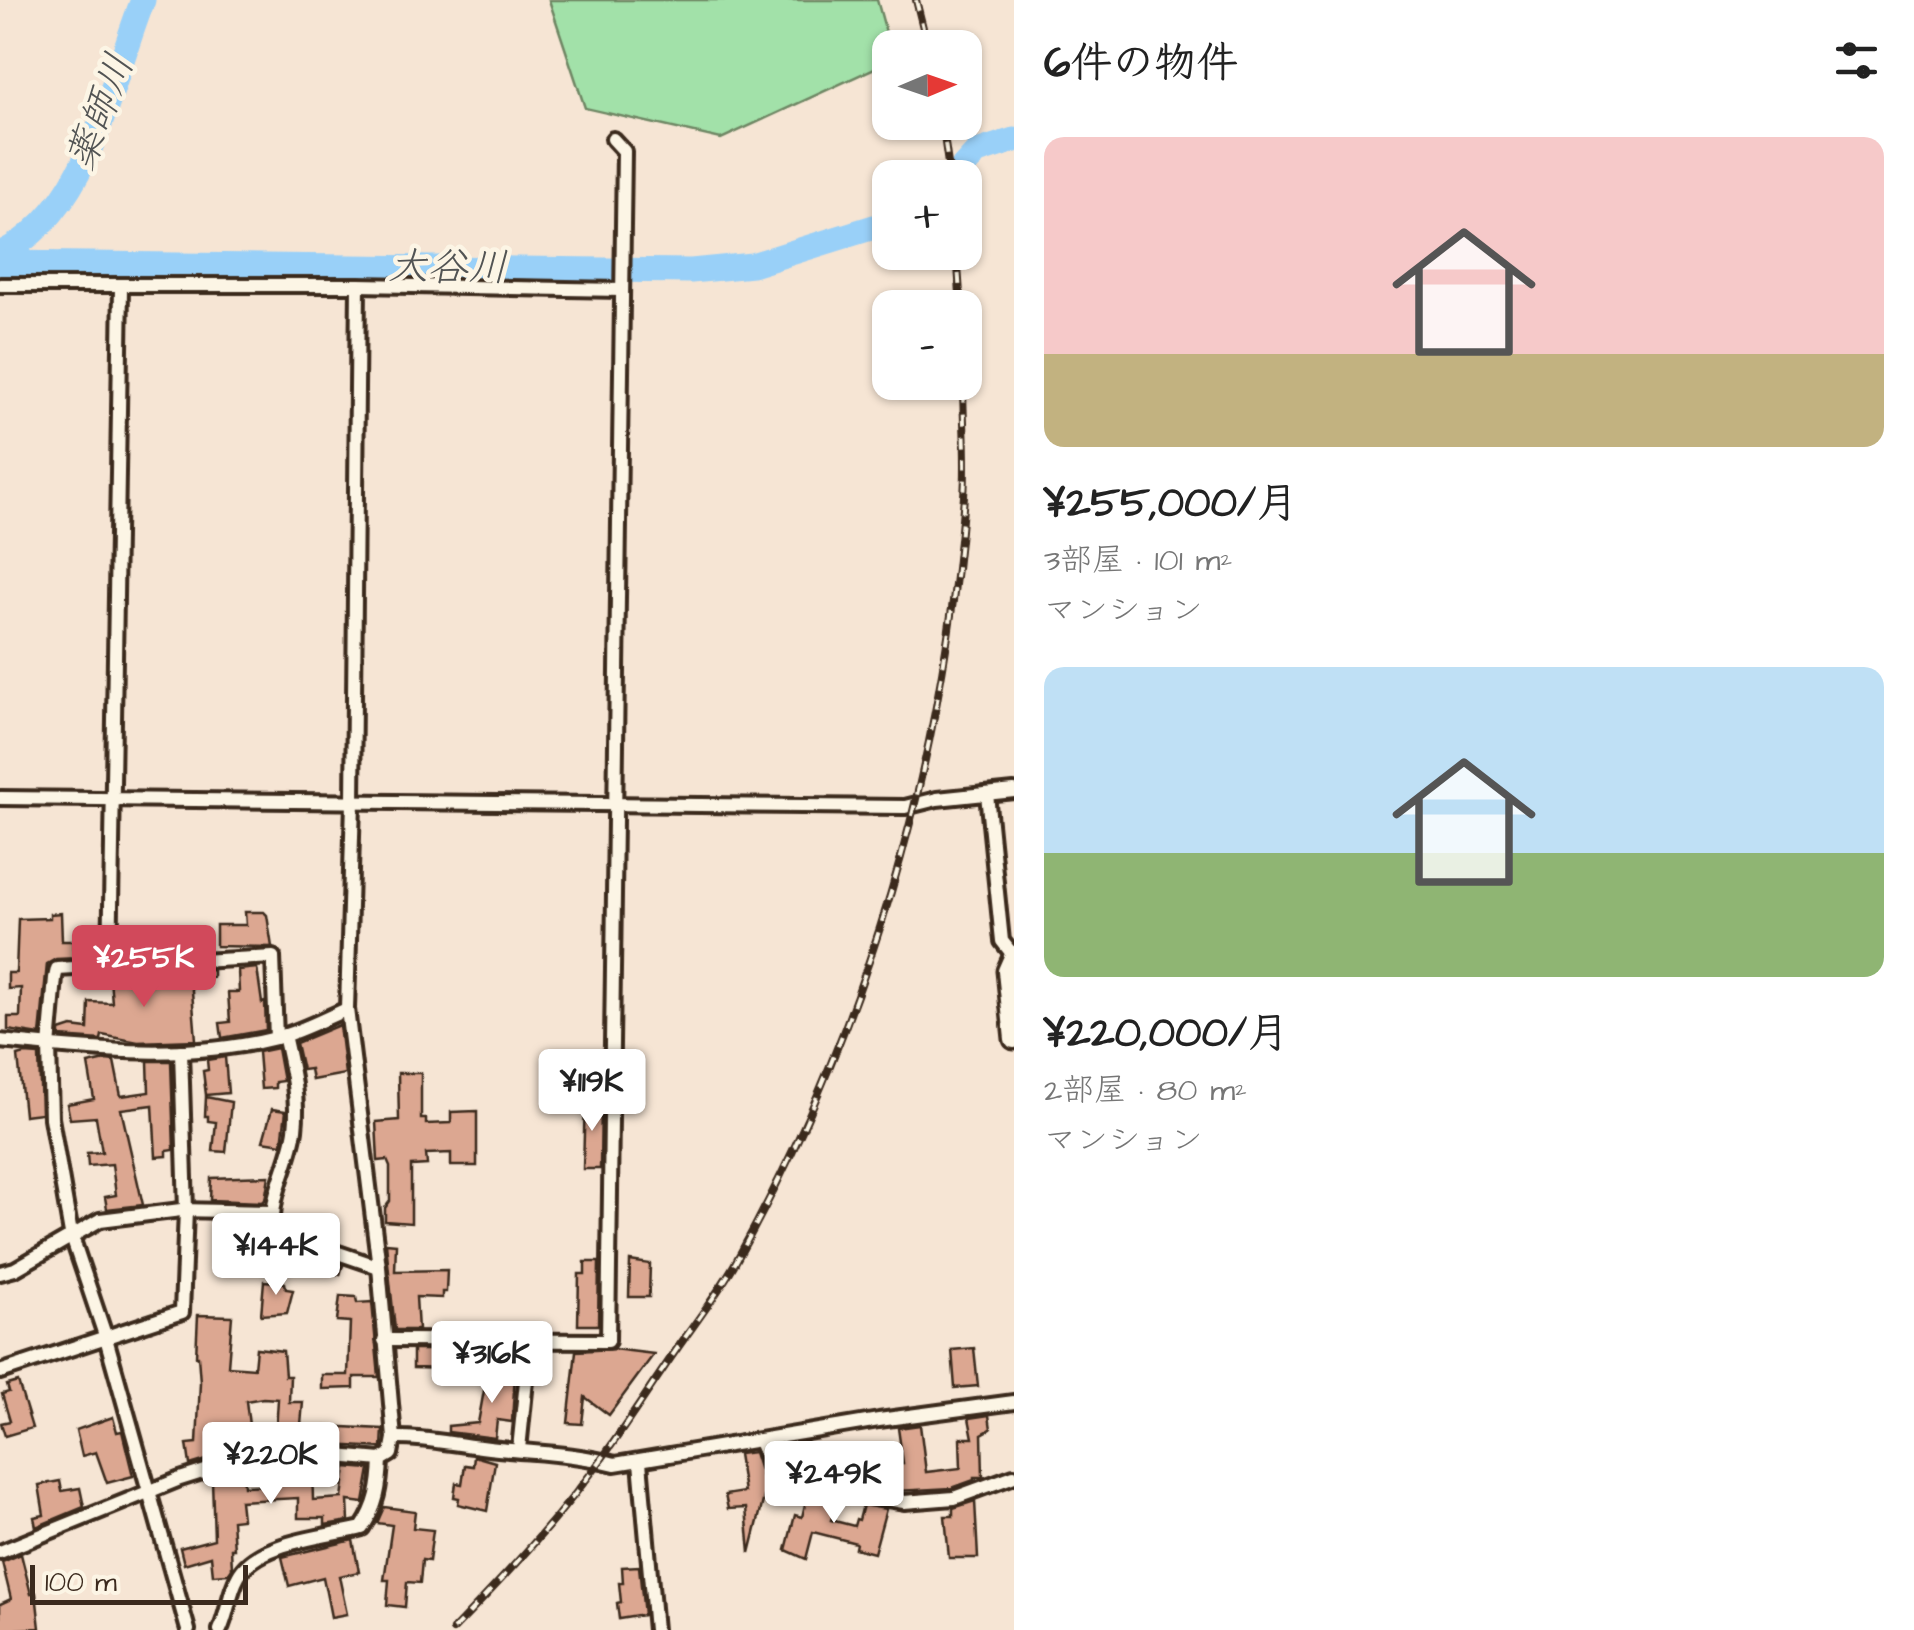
<!DOCTYPE html>
<html lang="ja">
<head>
<meta charset="utf-8">
<style>
	body { margin:0; font-family:"Architects Daughter","Klee One",sans-serif; background:#f6f6f6; color:#222; height:100vh; display:flex; flex-direction:column; font-size:38px; white-space:nowrap }
	* { box-sizing:border-box; margin:0 }
	p { font-size:32px; color:#767676 }
	.icon { flex:none; width:55px; height:55px; fill:none; stroke:currentColor; stroke-width:2; stroke-linecap:round; stroke-linejoin:round }
	.map { position:relative; flex:1; overflow:hidden }
	.panel { display:flex; flex-direction:column; background:#fff; width:900px }
	.panel>* { flex:none }
	.needle { width:65px; rotate:88deg }
	.tools { position:absolute; left:872px; top:30px; display:grid; gap:20px }
	.tools a { display:grid; place-items:center; width:110px; height:110px; border-radius:20px; background:#fff; box-shadow:0 2px 8px #0004; font-size:50px }
	.scale { position:absolute; left:30px; bottom:25px; width:218px; box-sizing:border-box; padding-left:10px; border:5px solid #3b2a1e; border-top:0; font-size:28px; line-height:35px; white-space:nowrap; color:#3b2a1e; -webkit-text-stroke:8px #fcf5e5; paint-order:stroke }
	.price { position:absolute; translate:-50% -85px; padding:0 22px; border-radius:10px; background:#fff; color:#222; font-size:32px; line-height:65px; filter:drop-shadow(0 2px 5px #0008) }
	.price::after { content:''; position:absolute; left:50%; top:60px; width:30px; height:22px; margin-left:-15px; background:inherit; clip-path:polygon(0 0,100% 0,50% 100%) }
	.price.on { background:#d1495b; color:#fff }
	ul { padding:0; list-style:none }
	li { display:grid; align-content:center; gap:20px; height:530px; padding:0 30px }
	li span { display:grid; place-items:center; height:310px; border-radius:20px; color:#555 }
	li>.icon { margin-inline-start:auto }
	span .icon { width:180px; height:180px; fill:#fffc; stroke-width:1 }
	li b { font-size:42px }
	h2 { display:flex; justify-content:space-between; align-items:center; height:120px; padding:0 30px; font-size:42px }
	main { display:flex; flex:1; min-height:0 }
	.map>svg:first-child { display:block }
	.green { fill:#a2e1a9; stroke:#6e8664; stroke-width:2.5 }
	.lines { fill:none; stroke-linecap:round; stroke-linejoin:round }
	.river { stroke:#99d0f8; stroke-width:25 }
	.building { fill:#dca791; stroke:#3b2a1e; stroke-width:2.5 }
	.street-casing { stroke:#3b2a1e; stroke-width:20 }
	.secondary-casing { stroke:#3b2a1e; stroke-width:25 }
	.street { stroke:#fcf5e5; stroke-width:12 }
	.secondary { stroke:#fcf5e5; stroke-width:18 }
	.rail-casing { stroke:#3b2a1e; stroke-width:8 }
	.rail { stroke:#fcf5e5; stroke-width:4; stroke-dasharray:11; stroke-linecap:butt }
	.labels { text-anchor:middle; dominant-baseline:central; stroke-width:9; stroke-linejoin:round; paint-order:stroke }
	.water-label { font-size:40px; font-style:italic; fill:#525454; stroke:#fcf5e5 }
</style>
</head>
<body>
<main>
<div class="map">
<svg width="1014" height="1630" viewBox="0 0 1014 1630">
	<rect width="100%" height="100%" fill="#f6e5d4"/>
	<filter id="ink" filterUnits="userSpaceOnUse"><feTurbulence type="fractalNoise" baseFrequency=".01" numOctaves="2"/><feDisplacementMap in="SourceGraphic" scale="20" xChannelSelector="R" yChannelSelector="G"/><feConvolveMatrix kernelMatrix="1 2 1 2 8 2 1 2 1" color-interpolation-filters="sRGB"/></filter>
	<g filter="url(#ink)">
		<!-- green -->
		<polygon class="green" points="549,0 877,0 890,47 890,61 721,139 585,108"/>
		<g class="lines">
			<!-- river -->
			<g class="river">
				<polyline points="953,178 977,152 1014,140"/>
				<path d="M0 254C90 211 109 85 143 0"/>
				<polyline points="0,263 691,271 752,265 890,222"/>
			</g>
		</g>
		<!-- building -->
		<g class="building">
			<polygon points="245,912 264,912 267,915 272,947 216,946 216,925 246,925"/>
			<polygon points="61,913 62,941 73,941 73,948 80,948 80,958 56,959 47,964 40,1035 8,1030 8,1017 20,1017 21,988 8,989 8,973 16,973 18,919 50,918 50,914"/>
			<polygon points="257,968 262,1003 265,1002 266,1030 222,1038 220,1023 230,1022 228,992 239,992 238,970"/>
			<polygon points="213,970 213,977 191,979 196,1040 138,1042 102,1035 101,1040 60,1037 60,1031 72,1027 88,1029 89,1002 112,1003 110,978"/>
			<polygon points="339,1025 345,1074 312,1080 310,1069 302,1070 296,1043"/>
			<polygon points="277,1048 283,1081 275,1082 275,1088 261,1089 258,1052"/>
			<polygon points="25,1054 39,1055 41,1113 24,1115 18,1056"/>
			<polygon points="225,1057 228,1093 206,1095 203,1071 208,1070 207,1060"/>
			<polygon points="106,1060 114,1061 121,1096 149,1092 148,1061 171,1061 174,1150 167,1151 167,1156 156,1157 153,1105 121,1109 143,1205 107,1209 105,1197 116,1195 112,1164 88,1166 87,1153 102,1152 96,1117 70,1119 67,1104 94,1099 88,1064"/>
			<polygon points="398,1073 421,1073 421,1119 426,1119 426,1124 451,1123 451,1112 477,1111 477,1166 451,1166 451,1153 426,1154 427,1165 411,1166 411,1223 385,1221 385,1208 390,1201 390,1167 387,1160 378,1161 376,1122 399,1120"/>
			<polygon points="206,1097 231,1102 226,1152 213,1151 216,1122 208,1121 208,1116 205,1116"/>
			<polygon points="585,1098 601,1098 600,1169 583,1169"/>
			<polygon points="272,1109 286,1111 282,1144 263,1141"/>
			<polygon points="269,1176 265,1200 261,1202 210,1200 211,1178"/>
			<polygon points="233,1221 258,1222 257,1234 343,1265 340,1275 255,1248 250,1250 249,1264 217,1262 219,1239 229,1240"/>
			<polygon points="386,1243 396,1244 395,1271 447,1270 446,1292 442,1292 442,1298 416,1297 418,1330 395,1330"/>
			<polygon points="630,1261 650,1264 649,1297 629,1297"/>
			<polygon points="585,1262 599,1262 598,1325 578,1325 579,1274 585,1274"/>
			<polygon points="264,1281 285,1283 286,1289 293,1290 287,1313 261,1315"/>
			<polygon points="340,1296 356,1297 357,1303 372,1302 379,1377 354,1377 354,1388 322,1389 322,1375 348,1375 350,1322 337,1321"/>
			<polygon points="198,1315 232,1316 228,1366 254,1368 256,1348 283,1351 285,1376 290,1376 289,1402 303,1402 301,1425 383,1429 382,1448 314,1444 275,1448 278,1399 263,1398 246,1401 249,1425 227,1428 230,1453 190,1465 187,1444 197,1443 200,1382 198,1356 196,1356"/>
			<polygon points="974,1348 978,1386 955,1388 952,1350"/>
			<polygon points="613,1349 654,1354 609,1415 585,1397 582,1424 568,1423 576,1351"/>
			<polygon points="413,1350 449,1350 449,1369 413,1368"/>
			<polygon points="488,1369 515,1373 512,1422 497,1420 495,1438 448,1432 448,1426 478,1423"/>
			<polygon points="18,1382 32,1428 5,1436 1,1423 10,1421 2,1394 9,1392 7,1385"/>
			<polygon points="989,1415 991,1429 982,1434 983,1477 974,1477 974,1480 952,1488 897,1491 892,1464 903,1463 898,1428 920,1425 926,1472 961,1468 960,1438 973,1438 969,1418"/>
			<polygon points="113,1417 117,1432 122,1431 133,1476 107,1483 96,1452 82,1456 76,1430"/>
			<polygon points="754,1452 766,1489 750,1553 746,1508 728,1509 725,1495 744,1492 738,1454"/>
			<polygon points="474,1456 495,1462 487,1511 458,1504 459,1498 454,1497 456,1483 462,1484 465,1465 473,1466"/>
			<polygon points="312,1464 313,1500 342,1498 346,1467 370,1469 364,1503 348,1501 349,1521 325,1525 325,1518 298,1518 298,1498 240,1501 242,1519 232,1520 234,1549 231,1549 232,1568 228,1574 213,1575 211,1556 184,1564 180,1548 214,1539 212,1479 243,1471 244,1486 271,1485 270,1468"/>
			<polygon points="60,1481 62,1491 80,1488 84,1507 36,1527 34,1517 44,1515 39,1485"/>
			<polygon points="816,1489 824,1494 823,1499 836,1503 831,1520 854,1526 856,1519 859,1520 863,1505 886,1509 874,1553 855,1548 856,1543 813,1532 806,1559 786,1550 795,1515 802,1517 808,1492"/>
			<polygon points="975,1501 978,1558 949,1558 945,1516 953,1516 953,1508"/>
			<polygon points="384,1507 415,1511 413,1528 433,1530 429,1561 422,1560 420,1583 407,1582 405,1607 387,1605 389,1580 384,1580 392,1525 377,1523"/>
			<polygon points="353,1540 359,1572 339,1576 347,1614 331,1617 323,1577 289,1586 282,1557"/>
			<polygon points="21,1554 31,1594 36,1593 40,1628 0,1630 0,1604 11,1599 2,1562"/>
			<polygon points="639,1566 644,1615 619,1619 617,1603 621,1602 619,1583 623,1583 622,1567"/>
		</g>
		<g class="lines">
			<defs>
				<g id="street">
					<polyline points="0,285 358,285 622,290"/>
					<polyline points="987,794 1002,941 1013,955"/>
					<polyline points="0,798 905,807 937,799 1014,791"/>
					<polyline points="110,968 121,287"/>
					<path d="M284 1035C291 1066 299 1098 295 1130 290 1165 268 1197 274 1231L379 1267"/>
					<path d="M0 1041C90 1050 186 1061 276 1038 300 1032 324 1019 347 1009"/>
					<polyline points="0,1273 15,1269 100,1220 181,1210 271,1212"/>
					<polyline points="384,1340 608,1341 624,151 613,139"/>
					<polyline points="0,1372 182,1312 186,1210 181,1051"/>
					<path d="M394 1438C424 1437 452 1444 481 1447 526 1453 570 1452 615 1464L879 1420 1014 1402"/>
					<polyline points="760,1441 774,1476 794,1481 818,1479 837,1490 904,1502 954,1498 1014,1476"/>
					<polyline points="519,1449 530,1342"/>
					<polyline points="640,1462 655,1630"/>
					<polyline points="0,1552 180,1479 234,1462 315,1454 381,1460"/>
					<polyline points="188,1630 106,1338 71,1234 51,1118 49,1047 55,978 57,969 273,957 276,1038"/>
					<path d="M220 1630C228 1613 229 1593 238 1577 256 1541 328 1537 362 1528 377 1506 380 1486 381 1460L391 1454 394 1438 379 1267 347 1009 353 802 358 285"/>
				</g>
				<polyline id="secondary" points="1014,955 1007,971 1014,1039"/>
			</defs>
			<!-- street casing -->
			<use href="#street" class="street-casing"/>
			<!-- secondary casing -->
			<use href="#secondary" class="secondary-casing"/>
			<!-- street -->
			<use href="#street" class="street"/>
			<!-- secondary -->
			<use href="#secondary" class="secondary"/>
			<defs>
				<g id="rail">
					<polyline points="916,0 928,48"/>
					<polyline points="942,122 950,178"/>
					<polyline points="957,252 961,308"/>
					<path d="M453 1630C507 1574 561 1516 606 1453 628 1422 649 1390 670 1359 691 1328 715 1298 734 1265 866 1029 943 766 964 496 967 459 963 420 963 382"/>
				</g>
			</defs>
			<!-- rail casing -->
			<use href="#rail" class="rail-casing"/>
			<!-- rail -->
			<use href="#rail" class="rail"/>
		</g>
	</g>
	<g class="labels">
		<!-- water labels -->
		<g class="water-label">
			<text transform="translate(101 112) rotate(-69)">薬師川</text>
			<text transform="translate(448 268) rotate(1)">大谷川</text>
		</g>
	</g>
</svg>
<div class="tools">
<a><svg class="needle" viewBox="-14 -14 28 28"><path d="M0-13l5 13h-10z" fill="#e53935"/><path d="M0 13l5-13h-10z" fill="#767676"/></svg></a>
<a>+</a>
<a>−</a>
</div>
<div class="scale">100 m</div>
<b class="price on" style="left:144px;top:1010px">¥255K</b>
<b class="price" style="left:592px;top:1134px">¥119K</b>
<b class="price" style="left:276px;top:1298px">¥144K</b>
<b class="price" style="left:492px;top:1406px">¥316K</b>
<b class="price" style="left:271px;top:1507px">¥220K</b>
<b class="price" style="left:834px;top:1526px">¥249K</b>
</div>
<section class="panel">
<h2>6件の物件<svg class="icon" aria-label="filters" viewBox="0 0 24 24"><path d="M4 7h16M4 17h16"/><circle cx="9" cy="7" r="2"/><circle cx="15" cy="17" r="2"/></svg></h2>
<ul>
<li><span style="background:linear-gradient(#f6c9c9 70%,#c2b280 0)"><svg class="icon" aria-label="home" viewBox="0 0 24 24"><path d="M3 11l9-7 9 7M6 9v11h12V9"/></svg></span><div><b>¥255,000/月</b><p>3部屋 · 101 m²</p><p>マンション</p></div></li>
<li><span style="background:linear-gradient(#bfe0f5 60%,#8fb573 0)"><svg class="icon" aria-label="home" viewBox="0 0 24 24"><path d="M3 11l9-7 9 7M6 9v11h12V9"/></svg></span><div><b>¥220,000/月</b><p>2部屋 · 80 m²</p><p>マンション</p></div></li>
</ul>
</section>
</main>
</body>
</html>
